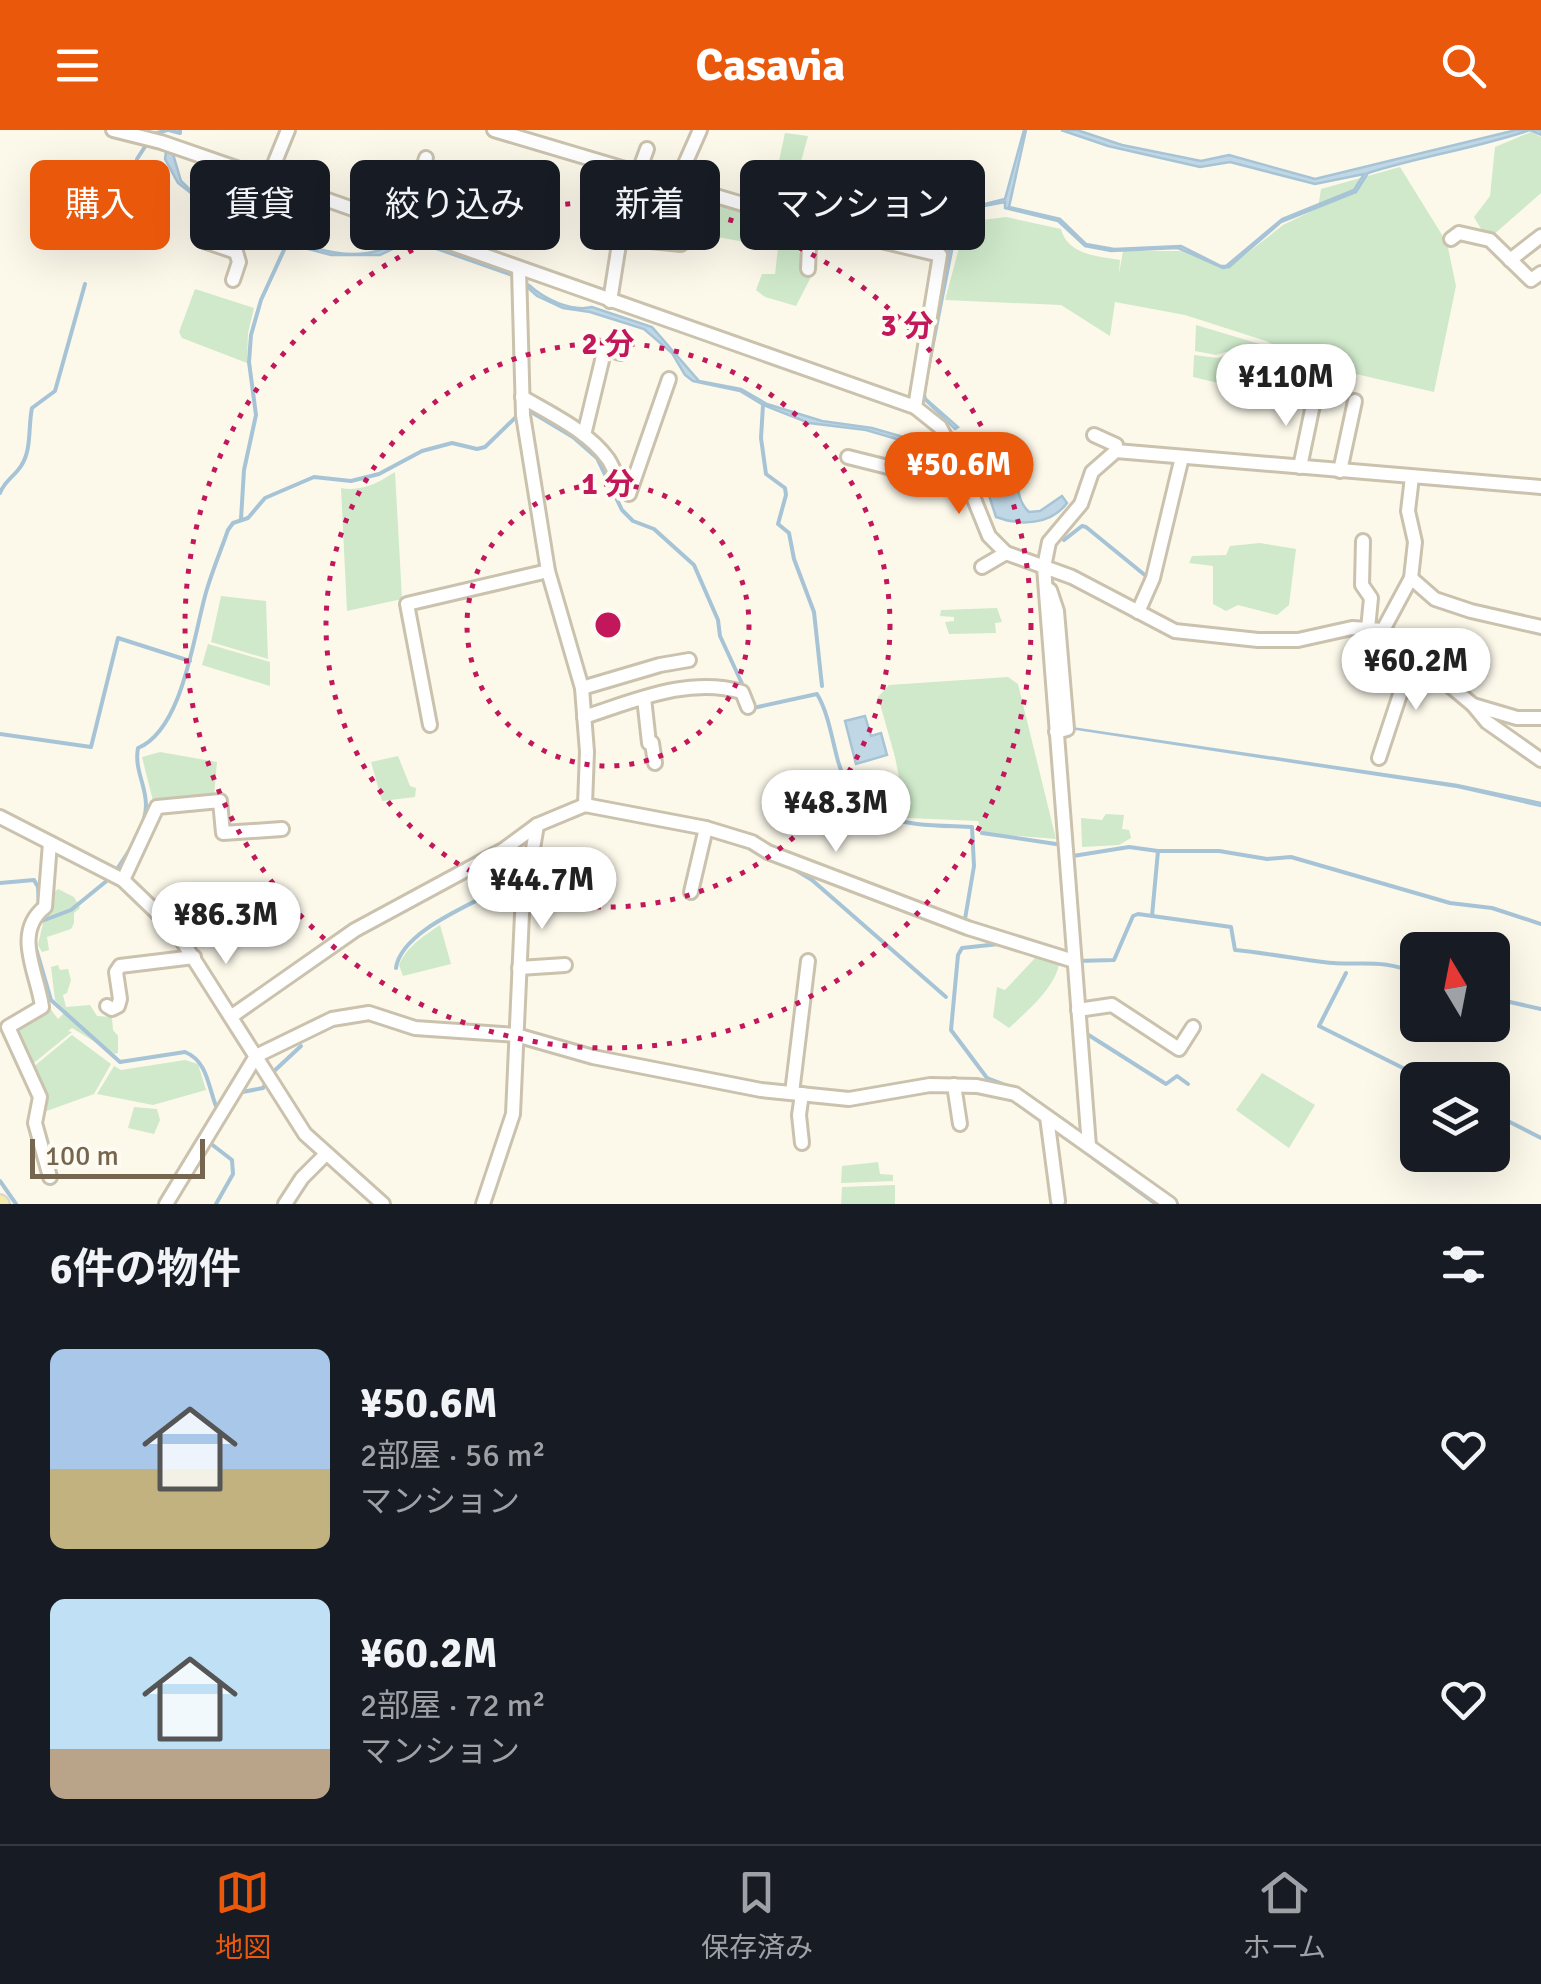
<!DOCTYPE html>
<html lang="ja">
<head>
<meta charset="utf-8">
<style>
	body { margin:0; font-family:Signika,"Noto Sans JP",sans-serif; background:#242831; color:#f1f3f6; height:100vh; display:flex; flex-direction:column; font-size:38px; white-space:nowrap }
	* { box-sizing:border-box; margin:0 }
	p { font-size:32px; color:#9ea1a6 }
	.icon { flex:none; width:55px; height:55px; fill:none; stroke:currentColor; stroke-width:2; stroke-linecap:round; stroke-linejoin:round }
	.map { position:relative; height:1074px; overflow:hidden }
	.drawer { display:flex; flex-direction:column; background:#171b24; flex:1 }
	.drawer>* { flex:none }
	.banner { position:absolute; left:30px; top:30px; width:1000px; height:90px; display:flex; gap:20px }
	.needle { width:65px; rotate:350deg }
	.fabs { position:absolute; left:1400px; top:802px; display:grid; gap:20px }
	.fabs a { display:grid; place-items:center; width:110px; height:110px; border-radius:15px; background:#171b24; box-shadow:0 10px 40px #0002; font-size:50px }
	.scale { position:absolute; left:30px; bottom:25px; width:175px; box-sizing:border-box; padding-left:10px; border:5px solid #76664f; border-top:0; font-size:28px; line-height:35px; white-space:nowrap; color:#76664f; -webkit-text-stroke:8px #fefcf2; paint-order:stroke }
	.price { position:absolute; translate:-50% -85px; padding:0 22px; border-radius:35px; background:#fff; color:#222; font-size:32px; line-height:65px; filter:drop-shadow(0 2px 5px #0008) }
	.price::after { content:''; position:absolute; left:50%; top:60px; width:30px; height:22px; margin-left:-15px; background:inherit; clip-path:polygon(0 0,100% 0,50% 100%) }
	.price.active { background:#ea580c; color:#fff }
	ul { padding:0; list-style:none }
	li { display:flex; align-items:center; gap:30px; height:250px; padding:0 50px }
	li span { display:grid; place-items:center; flex:none; width:280px; height:200px; border-radius:15px; color:#555 }
	li>.icon { margin-inline-start:auto }
	span .icon { width:120px; height:120px; fill:#fffc; stroke-width:1 }
	li b { font-size:42px }
	h2 { display:flex; justify-content:space-between; align-items:center; height:120px; padding:0 50px; font-size:42px }
	.tag { padding:0 35px; border-radius:15px; background:#171b24; box-shadow:0 10px 40px #0002; font-size:35px; line-height:90px }
	.tag.active { background:#ea580c; color:#fff }
	header { display:flex; justify-content:space-between; align-items:center; height:130px; padding:0 50px; background:#ea580c; color:#fff; font-size:45px; font-weight:800 }
	.tab-bar { display:flex; justify-content:space-around; align-items:center; height:140px; border-top:2px solid #363941; background:#171b24; font-size:28px; color:#9ea1a6 }
	.tab-bar a { display:grid; justify-items:center; gap:5px }
	.tab-bar .active { color:#ea580c }
	.map>svg:first-child { display:block }
	.green { fill:#cfe9ca }
	.water { fill:#c0d7e5; stroke:#a7c4d6; stroke-width:2.5 }
	.lines { fill:none; stroke-linecap:round; stroke-linejoin:round }
	.stream { stroke:#a7c4d6; stroke-width:4 }
	.minor-casing { stroke:#cbc2ae; stroke-width:18 }
	.major-casing { stroke:#dbd7d1; stroke-width:20 }
	.minor { stroke:#fff; stroke-width:12 }
	.major { stroke:#f5eba9; stroke-width:15 }
	.ring { fill:none; stroke:#c2185b; stroke-width:5; stroke-dasharray:5 10 }
	.centre { fill:#c2185b; stroke:#fefcf2; stroke-width:5 }
	.ring-label { font-size:30px; text-anchor:middle; font-weight:bold; fill:#c2185b; stroke:#fefcf2; stroke-width:8; stroke-linejoin:round; paint-order:stroke }
</style>
</head>
<body>
<header><svg class="icon" aria-label="menu" viewBox="0 0 24 24"><path d="M4 6h16M4 12h16M4 18h16"/></svg>Casavia<svg class="icon" aria-label="search" viewBox="0 0 24 24"><circle cx="10" cy="10" r="6"/><path d="M15 15l6 6"/></svg></header>
<div class="map">
<svg width="1541" height="1074" viewBox="0 0 1541 1074">
	<rect width="100%" height="100%" fill="#fcf9eb"/>
	<!-- green -->
	<g class="green">
		<polygon points="1531,2 1541,7 1541,63 1493,105 1481,99 1474,87 1490,66 1495,17"/>
		<polygon points="785,3 808,6 800,35 779,31"/>
		<path d="M1400 37 1447 113 1456 156 1434 262 1308 233 1266 211 1185 185 1115 172 1110 206 1061 175 945 170 966 92 1006 87 1061 99C1068 125 1097 126 1120 130L1119 144 1123 121H1181L1227 139 1283 95 1318 78 1321 59Z"/>
		<polygon points="720,76 804,97 799,123 808,125 805,140 812,145 796,176 765,167 756,160 762,144 775,144 778,118 712,106"/>
		<polygon points="195,159 254,178 248,203 247,233 182,208 179,202"/>
		<polygon points="1196,195 1263,215 1261,226 1238,218 1216,225 1195,221"/>
		<polygon points="1238,221 1259,230 1252,261 1193,247 1194,225 1218,228"/>
		<path d="M395 342 402 469 347 481 341 358C361 362 378 353 395 342Z"/>
		<polygon points="1260,413 1296,419 1289,475 1277,485 1238,475 1226,481 1213,474 1213,436 1189,433 1192,426 1226,425 1230,416"/>
		<polygon points="221,466 266,471 268,529 211,512"/>
		<polygon points="997,478 1002,492 995,493 996,503 949,504 945,492 954,491 954,487 940,486 941,480"/>
		<polygon points="208,514 270,532 270,556 202,535"/>
		<polygon points="1008,547 1018,554 1056,709 982,703 978,691 907,688 895,627 878,567 889,555"/>
		<polygon points="160,622 217,632 214,666 153,671 142,627"/>
		<polygon points="398,626 410,656 416,658 415,667 382,671 371,632"/>
		<polygon points="1106,684 1124,685 1122,699 1129,700 1131,708 1119,715 1082,717 1081,688 1102,690"/>
		<polygon points="58,759 74,767 80,778 74,783 74,793 71,799 47,807 49,820 42,822 38,815 49,767"/>
		<path d="M440 795 451 834 403 846 399 835C407 816 424 806 440 795Z"/>
		<path d="M1036 827 1059 835C1053 860 1027 881 1009 898L993 887 997 857 1005 860Z"/>
		<polygon points="58,835 60,840 68,839 71,850 67,863 63,865 66,877 90,875 97,886 112,887 113,900 118,906 118,923 115,924 72,898 68,901 72,902 30,936 10,898 49,877 58,889 66,881 55,870 51,837"/>
		<polygon points="72,905 111,934 94,964 41,983 32,938"/>
		<polygon points="185,930 198,934 206,960 153,975 97,964 114,936 121,940"/>
		<polygon points="1262,943 1315,975 1289,1018 1236,980"/>
		<polygon points="134,977 157,979 160,990 154,1004 128,998"/>
		<polygon points="878,1032 880,1044 893,1045 893,1051 841,1053 842,1036"/>
		<polygon points="895,1055 895,1074 841,1074 842,1057"/>
	</g>
	<!-- water -->
	<g class="water">
		<path d="M1024 0H1026L1009 77 1060 89 1086 114 1114 119 1181 116 1221 136H1226L1282 89 1354 60 1364 44 1315 54 1230 32 1200 37 1108 16 1061 0H1077L1122 15 1201 31 1229 25 1315 49 1516 0H1541V5L1530 0C1477 18 1422 26 1368 43L1356 62 1281 92 1229 137 1223 138 1178 118 1111 121 1085 116 1058 91 1005 78V72L963 80 958 90 924 263 926 269 958 297 955 299 924 269 923 262 952 105 960 80 1005 69Z"/>
		<path d="M166 22 173 24 181 51 212 81 295 104C312 124 356 128 380 120 391 117 399 109 410 106L514 143 513 146 411 110 380 125H331L301 117 276 103 244 96 204 79 196 67 178 53 165 29Z"/>
		<path d="M529 155C544 169 571 182 592 177L652 197 699 251 741 259 767 274 822 291 872 298 942 318 941 322 866 300 809 293 763 275 740 261 693 251 685 245 672 223 644 199 590 182 563 178 537 166 527 157Z"/>
		<path d="M991 341C1028 342 1010 365 1029 382L1040 381 1062 366 1067 373C1051 395 1020 396 996 387L984 350 985 344Z"/>
		<polygon points="865,586 871,606 881,603 887,625 856,634 845,591"/>
		<polygon points="1071,598 1457,655 1541,673 1541,676 1458,657"/>
	</g>
	<g class="lines">
		<!-- stream -->
		<g class="stream">
			<polyline points="169,0 180,3 180,0"/>
			<polyline points="154,4 167,0"/>
			<polyline points="137,29 148,12"/>
			<polyline points="513,146 515,231"/>
			<polyline points="763,275 761,308 766,344 785,358 786,365 778,394 789,403 794,429 814,482 822,556"/>
			<polyline points="533,283 573,307 597,328 622,380 633,391 654,399 694,435 718,490 720,506 745,560"/>
			<path d="M0 363C5 350 14 347 21 336 32 320 28 296 32 278L55 261 85 154"/>
			<polyline points="241,389 244,340 256,285 249,232 251,205 261,170 289,109"/>
			<polyline points="1064,410 1082,396 1086,397 1146,446"/>
			<path d="M753 578 817 564C828 582 832 609 838 631 857 699 913 694 972 697L974 736 965 789"/>
			<polyline points="0,604 91,617 118,508 190,531"/>
			<polyline points="982,703 1056,714"/>
			<polyline points="1073,726 1129,717 1158,721 1219,721 1267,729 1291,727 1450,773 1492,778 1541,794"/>
			<polyline points="789,736 812,750 946,867"/>
			<path d="M115 742C128 723 146 698 146 675 146 655 134 639 138 618 184 599 194 501 207 459 213 439 221 420 228 400L233 393 248 388 265 368 314 347 351 351 379 344 422 321 452 313 477 319 485 317 518 285"/>
			<polyline points="0,753 34,750 38,757 39,778"/>
			<polyline points="1152,786 1158,721"/>
			<polyline points="40,787 42,791 71,780 109,749"/>
			<path d="M35 815 51 870 120 932 185 922C210 932 208 962 219 983"/>
			<path d="M1076 831 1114 830 1133 786 1138 784 1231 797 1235 820C1265 823 1293 828 1323 832 1362 837 1377 827 1418 844"/>
			<path d="M396 838C401 801 473 774 503 757L513 771 517 787"/>
			<polyline points="1346,843 1319,896 1427,950"/>
			<polyline points="1492,868 1541,879"/>
			<polyline points="1087,904 1166,954 1177,946 1188,954"/>
			<polyline points="272,943 301,916"/>
			<polyline points="1016,959 987,948 951,900 958,825 962,818 999,814 1024,822"/>
			<polyline points="237,963 263,958 267,951"/>
			<polyline points="1025,963 1072,996"/>
			<polyline points="1492,983 1541,1008"/>
			<polyline points="1093,1028 1156,1074"/>
			<polyline points="0,1051 16,1074"/>
			<polyline points="216,1074 233,1044 232,1030 210,1013 223,992"/>
		</g>
		<defs>
			<g id="minor">
				<polyline points="113,0 161,12 268,49 915,277 940,297 959,332 989,406 1006,423 1072,447 1175,501 1258,510 1298,510 1352,498 1383,500 1473,575 1517,588 1541,588"/>
				<polyline points="494,0 810,94 940,125 915,277"/>
				<polyline points="639,41 647,19"/>
				<polyline points="382,44 417,56"/>
				<polyline points="268,49 288,0"/>
				<polyline points="676,54 700,0"/>
				<polyline points="405,97 426,28"/>
				<polyline points="1451,109 1459,103 1490,110 1531,150 1541,143"/>
				<polyline points="204,111 236,122 239,132 233,150"/>
				<polyline points="1510,130 1541,106"/>
				<polyline points="519,139 523,285 548,441 582,558 587,622 585,675"/>
				<polyline points="808,139 810,94"/>
				<polyline points="610,171 620,108 681,114 689,60"/>
				<polyline points="591,214 620,223"/>
				<path d="M522 267C551 284 588 301 608 329 616 341 617 354 629 364L669 249"/>
				<polyline points="584,305 605,218"/>
				<polyline points="1094,305 1116,315 1116,321"/>
				<polyline points="848,327 940,350 966,348"/>
				<polyline points="1300,337 1314,270"/>
				<polyline points="1340,341 1355,271"/>
				<polyline points="1363,411 1362,455 1371,468 1368,499"/>
				<polyline points="982,437 1006,423"/>
				<polyline points="1411,448 1435,469 1471,481 1541,497"/>
				<polyline points="1050,460 1057,481 1067,599 1056,602"/>
				<polyline points="1138,482 1153,448 1182,327"/>
				<polyline points="1383,500 1411,448 1415,412 1408,381 1412,347"/>
				<polyline points="582,558 660,535 689,530"/>
				<polyline points="644,568 649,613 652,613 655,633"/>
				<polyline points="1473,575 1487,592 1541,630"/>
				<path d="M584 587C634 571 689 546 742 562L748 577"/>
				<polyline points="430,595 407,474 548,441"/>
				<polyline points="1379,628 1413,525"/>
				<polyline points="0,687 123,750 176,801 305,1004 383,1074"/>
				<polyline points="123,750 157,677 220,671 223,703 282,699"/>
				<polyline points="691,762 706,698"/>
				<polyline points="166,791 235,762"/>
				<polyline points="519,838 565,835"/>
				<polyline points="107,876 112,879 118,876 120,869 116,842 120,836 194,827"/>
				<polyline points="1078,880 1112,875 1179,919 1193,897"/>
				<polyline points="232,886 355,800 503,720 537,695 585,675 706,698 752,712 768,722 968,798 1074,831"/>
				<polyline points="954,955 960,994"/>
				<polyline points="792,963 808,831"/>
				<polyline points="802,964 799,985 802,1013"/>
				<polyline points="1047,987 1058,1071"/>
				<polyline points="1089,1016 1044,437 1049,412 1081,374 1092,342 1116,321 1541,357"/>
				<path d="M50 1047 35 993 40 967 8 897 42 877C38 844 12 803 45 777L50 713"/>
				<polyline points="166,1074 256,926 332,889 369,883 415,898 516,905 593,927 761,960 849,969 930,955 977,956 1015,964 1170,1074"/>
				<polyline points="285,1074 302,1048 325,1025"/>
				<polyline points="483,1074 513,984 522,784 537,695"/>
			</g>
			<polyline id="major" points="0,1073 1,1074"/>
		</defs>
		<!-- minor casing -->
		<use href="#minor" class="minor-casing"/>
		<!-- major casing -->
		<use href="#major" class="major-casing"/>
		<!-- minor -->
		<use href="#minor" class="minor"/>
		<!-- major -->
		<use href="#major" class="major"/>
	</g>
	<!-- distance rings -->
	<g class="ring">
		<circle cx="608" cy="495" r="141"/>
		<circle cx="608" cy="495" r="282"/>
		<circle cx="608" cy="495" r="423"/>
	</g>
	<circle cx="608" cy="495" r="15" class="centre"/>
	<g class="ring-label">
		<text x="907" y="206">3 分</text>
		<text x="608" y="224">2 分</text>
		<text x="608" y="364">1 分</text>
	</g>
</svg>
<div class="fabs">
<a><svg class="needle" viewBox="-14 -14 28 28"><path d="M0-13l5 13h-10z" fill="#e53935"/><path d="M0 13l5-13h-10z" fill="#9ea1a6"/></svg></a>
<a><svg class="icon" aria-label="layers" viewBox="0 0 24 24"><path d="M12 4l9 5-9 5-9-5zM3 14l9 5 9-5"/></svg></a>
</div>
<div class="scale">100 m</div>
<b class="price" style="left:1286px;top:299px">¥110M</b>
<b class="price active" style="left:959px;top:387px">¥50.6M</b>
<b class="price" style="left:1416px;top:583px">¥60.2M</b>
<b class="price" style="left:836px;top:725px">¥48.3M</b>
<b class="price" style="left:542px;top:802px">¥44.7M</b>
<b class="price" style="left:226px;top:837px">¥86.3M</b>
<div class="banner">
<a class="tag active">購入</a>
<a class="tag">賃貸</a>
<a class="tag">絞り込み</a>
<a class="tag">新着</a>
<a class="tag">マンション</a>
</div>
</div>
<section class="drawer">
<h2>6件の物件<svg class="icon" aria-label="filters" viewBox="0 0 24 24"><path d="M4 7h16M4 17h16"/><circle cx="9" cy="7" r="2"/><circle cx="15" cy="17" r="2"/></svg></h2>
<ul>
<li><span style="background:linear-gradient(#a9c7e8 60%,#c2b280 0)"><svg class="icon" aria-label="home" viewBox="0 0 24 24"><path d="M3 11l9-7 9 7M6 9v11h12V9"/></svg></span><div><b>¥50.6M</b><p>2部屋 · 56 m²</p><p>マンション</p></div><svg class="icon" aria-label="heart" viewBox="0 0 24 24"><path d="M12 20l-8-8c-3-5 5-10 8-4 3-6 11-1 8 4z"/></svg></li>
<li><span style="background:linear-gradient(#bfe0f5 75%,#b9a48a 0)"><svg class="icon" aria-label="home" viewBox="0 0 24 24"><path d="M3 11l9-7 9 7M6 9v11h12V9"/></svg></span><div><b>¥60.2M</b><p>2部屋 · 72 m²</p><p>マンション</p></div><svg class="icon" aria-label="heart" viewBox="0 0 24 24"><path d="M12 20l-8-8c-3-5 5-10 8-4 3-6 11-1 8 4z"/></svg></li>
</ul>
</section>
<nav class="tab-bar">
<a class="active"><svg class="icon" aria-label="map" viewBox="0 0 24 24"><path d="M3 6l6-2 6 2 6-2v14l-6 2-6-2-6 2zM9 4v14M15 6v14"/></svg>地図</a>
<a><svg class="icon" aria-label="saved" viewBox="0 0 24 24"><path d="M7 4h10v16l-5-4-5 4z"/></svg>保存済み</a>
<a><svg class="icon" aria-label="home" viewBox="0 0 24 24"><path d="M3 11l9-7 9 7M6 9v11h12V9"/></svg>ホーム</a>
</nav>
</body>
</html>
